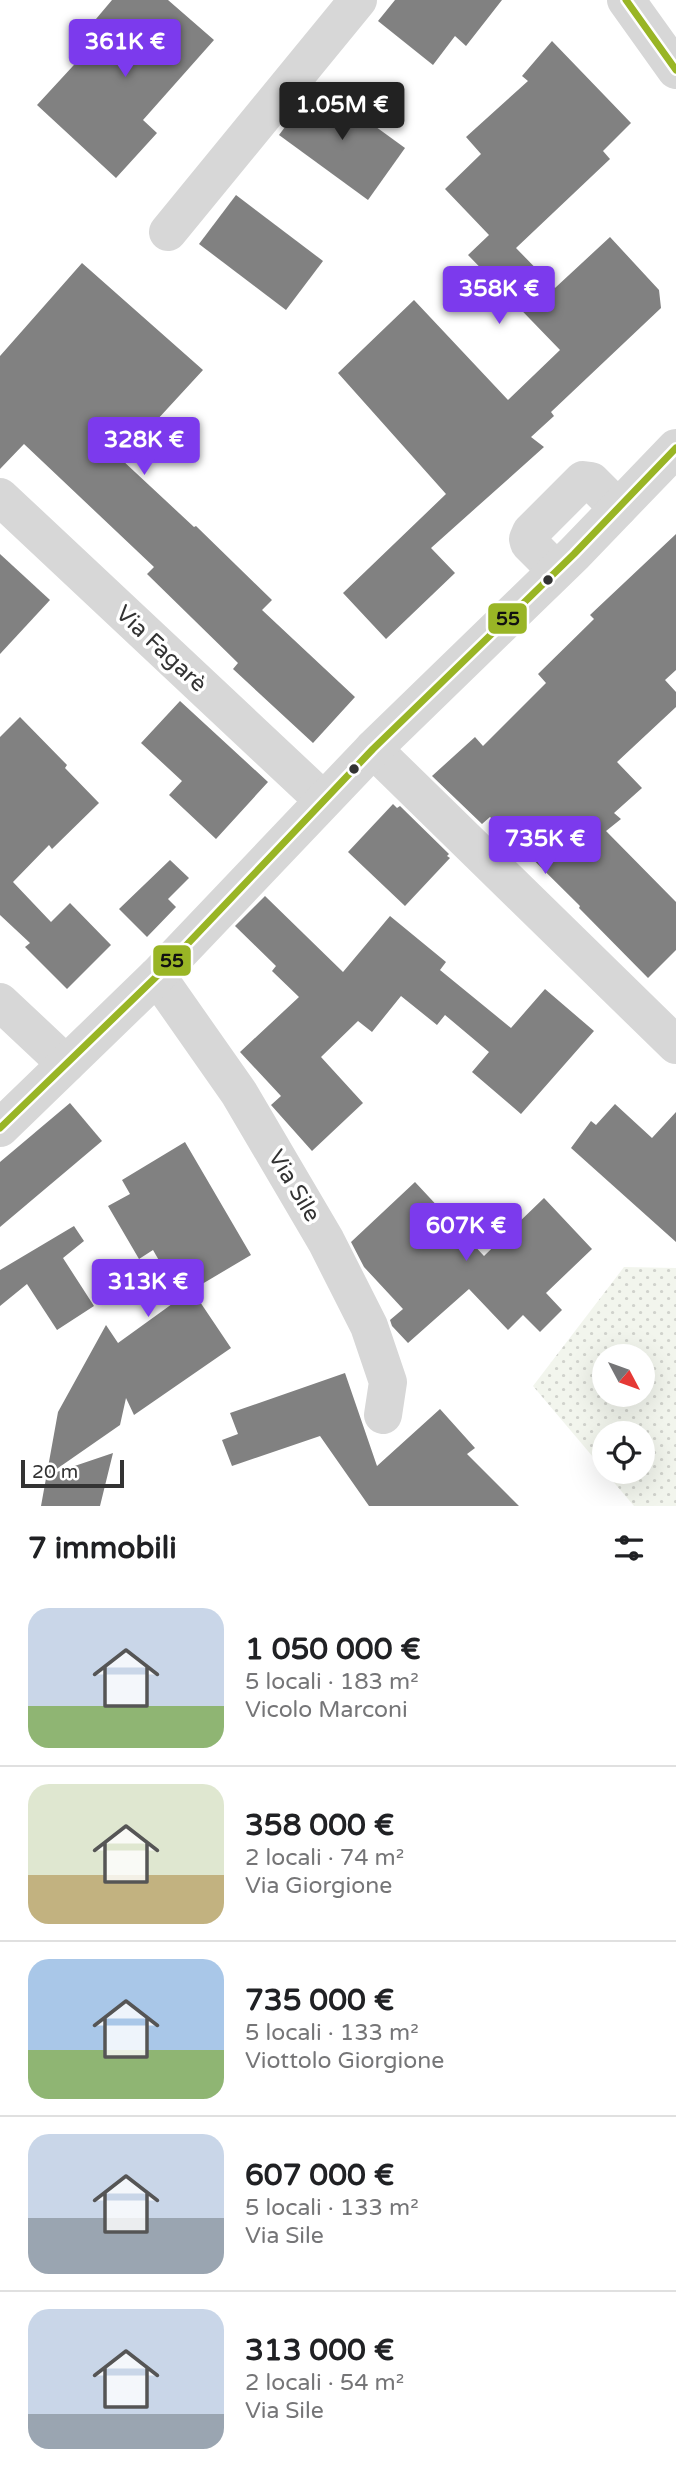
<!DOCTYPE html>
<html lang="it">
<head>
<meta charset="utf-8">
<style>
	body { margin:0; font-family:"Varela Round",sans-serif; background:#f2f2f2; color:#202124; height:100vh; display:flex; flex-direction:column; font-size:26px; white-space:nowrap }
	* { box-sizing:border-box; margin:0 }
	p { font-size:23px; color:#757577 }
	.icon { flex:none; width:38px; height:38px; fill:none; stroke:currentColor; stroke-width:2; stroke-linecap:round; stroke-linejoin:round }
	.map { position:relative; height:1506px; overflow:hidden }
	.panel { display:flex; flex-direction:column; background:#fff; flex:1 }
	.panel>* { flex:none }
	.needle { width:46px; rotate:131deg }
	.buttons { position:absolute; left:592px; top:1344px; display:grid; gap:14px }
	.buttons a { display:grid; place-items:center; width:63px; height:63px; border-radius:50%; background:#fff; box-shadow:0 7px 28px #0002; font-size:35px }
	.scale { position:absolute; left:21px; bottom:18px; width:103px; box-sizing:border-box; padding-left:7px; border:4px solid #333; border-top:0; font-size:19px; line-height:24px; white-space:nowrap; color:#333; -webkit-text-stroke:5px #fff; paint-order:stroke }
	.price { position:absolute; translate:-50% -60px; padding:0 16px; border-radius:7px; background:#7c3aed; color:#fff; font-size:23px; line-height:46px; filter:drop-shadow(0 2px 4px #0008) }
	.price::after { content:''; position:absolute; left:50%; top:42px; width:21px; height:16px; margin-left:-10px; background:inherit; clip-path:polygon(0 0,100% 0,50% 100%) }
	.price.current { background:#222; color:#fff }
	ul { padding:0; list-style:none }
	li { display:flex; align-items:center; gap:21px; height:175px; padding:0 28px }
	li+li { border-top:2px solid #e0e0e0 }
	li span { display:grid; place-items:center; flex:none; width:196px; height:140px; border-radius:21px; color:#555 }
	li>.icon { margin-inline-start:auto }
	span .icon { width:84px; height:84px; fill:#fffc; stroke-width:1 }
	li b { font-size:30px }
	h2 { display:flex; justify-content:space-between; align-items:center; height:84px; padding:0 28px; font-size:30px }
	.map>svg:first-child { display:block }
	.grass { fill:url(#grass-dots); fill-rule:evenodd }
	.building { fill:#818181 }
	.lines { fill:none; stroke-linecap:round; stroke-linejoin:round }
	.minor { stroke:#d7d7d7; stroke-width:38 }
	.bus-1-casing { stroke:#fff; stroke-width:12 }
	.bus-1 { stroke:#99b525; stroke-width:7 }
	.bus-dot { fill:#333; stroke:#fff; stroke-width:2.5 }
	.labels { text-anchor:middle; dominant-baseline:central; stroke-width:7; stroke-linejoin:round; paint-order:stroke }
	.street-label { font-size:23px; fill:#333; stroke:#fff }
	.line-badge { stroke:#fff; stroke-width:2.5 }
	.pale-badge-label { font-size:19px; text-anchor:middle; font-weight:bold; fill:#111 }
</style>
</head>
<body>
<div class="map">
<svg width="676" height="1506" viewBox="0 0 676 1506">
	<defs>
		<pattern id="grass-dots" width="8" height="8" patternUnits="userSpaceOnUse" patternTransform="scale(1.75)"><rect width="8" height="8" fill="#f2f5ed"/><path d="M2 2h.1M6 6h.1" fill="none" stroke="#d0d2cc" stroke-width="1.8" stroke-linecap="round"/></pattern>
	</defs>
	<rect width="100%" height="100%" fill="#fff"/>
	<!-- grass -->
	<path class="grass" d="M624 1267 676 1268V1506H634L605 1472H642V1433H604V1470L533 1386ZM604 1356H642V1395H604Z"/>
	<!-- building -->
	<g class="building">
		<polygon points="112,0 168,0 214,40 143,120 157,133 116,178 37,105 108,28 96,19"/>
		<polygon points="395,0 502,0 466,46 455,36 433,65 378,21"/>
		<polygon points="552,41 631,123 603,151 610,159 516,248 555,288 610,237 659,290 661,308 551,412 554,416 531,437 544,447 431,548 455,573 386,639 343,593 446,494 338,373 414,300 508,400 560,350 468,255 489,235 445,189 481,154 466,137 528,81 522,76"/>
		<polygon points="317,84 405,148 368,200 279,135"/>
		<polygon points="236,195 323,261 286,310 199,244"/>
		<polygon points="82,263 203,370 121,459 194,527 196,526 272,600 262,610 355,697 313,743 233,669 238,663 147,574 154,567 24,444 0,469 0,356"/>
		<polygon points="676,534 676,670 665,680 676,692 676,707 617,762 642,788 614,813 621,819 606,831 676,902 676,950 648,978 579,908 580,906 490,817 482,824 432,776 475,737 483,746 546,683 538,674 594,619 590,615"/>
		<polygon points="0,554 50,600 0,654"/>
		<polygon points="180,701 268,782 216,839 169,795 182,781 141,743"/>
		<polygon points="20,717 67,765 65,768 99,803 52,849 49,845 13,882 51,922 70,903 111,945 67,989 25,947 30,943 0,915 0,737"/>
		<polygon points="393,804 397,808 400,806 449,854 447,856 450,858 405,906 348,852"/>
		<polygon points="170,860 189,878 168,899 176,907 147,937 119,909"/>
		<polygon points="265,896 343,972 390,916 446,962 440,970 511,1028 545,989 594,1031 521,1114 472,1072 489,1052 445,1015 437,1025 401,996 372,1032 358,1021 321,1057 363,1103 312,1151 271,1105 281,1096 240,1052 299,997 272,971 276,966 235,926"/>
		<polygon points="70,1103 102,1141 0,1227 0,1162"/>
		<polygon points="615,1104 652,1138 676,1112 676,1242 571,1148 591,1121 596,1125"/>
		<polygon points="185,1142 251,1255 192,1290 231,1348 134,1415 126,1398 120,1425 48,1475 113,1453 100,1506 41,1506 58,1412 106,1325 118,1343 190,1291 180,1297 153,1250 139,1259 108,1206 130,1194 122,1180"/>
		<polygon points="415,1182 484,1256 544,1198 592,1249 546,1293 562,1310 540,1332 523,1315 508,1330 469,1289 408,1343 392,1326 390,1320 403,1309 364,1267 351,1242"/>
		<polygon points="74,1226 84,1241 63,1258 94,1306 57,1330 27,1284 0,1306 0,1270"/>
		<polygon points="345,1373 377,1466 440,1409 475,1448 467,1454 519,1506 369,1506 320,1436 232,1466 222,1440 238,1434 230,1413"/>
	</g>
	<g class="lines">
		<!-- minor -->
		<g class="minor">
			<polyline points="626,0 676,70"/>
			<polyline points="168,232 358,0"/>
			<polyline points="0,497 323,800"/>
			<polyline points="556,570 529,543 528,539 531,532 583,480 591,481 618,508"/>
			<polyline points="373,749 676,1045"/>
			<polyline points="157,976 239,1093 326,1241 369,1326 388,1382 383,1415"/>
			<polyline points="0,1002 66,1064"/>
			<polyline points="0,1128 157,976 373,749 574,554 676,448"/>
		</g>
		<defs>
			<g id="bus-1">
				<polyline points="626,0 676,70"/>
				<polyline points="0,1128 157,976 373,749 574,554 676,448"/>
			</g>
		</defs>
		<!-- bus-1 casing -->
		<use href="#bus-1" class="bus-1-casing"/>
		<!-- bus-1 -->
		<use href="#bus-1" class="bus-1"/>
	</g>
	<!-- markers -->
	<g class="bus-dot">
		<circle cx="548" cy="580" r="6"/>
		<circle cx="354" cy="769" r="6"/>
	</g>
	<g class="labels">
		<!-- street labels -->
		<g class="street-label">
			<text transform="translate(161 649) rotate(43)">Via Fagarè</text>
			<text transform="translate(294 1186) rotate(59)">Via Sile</text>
		</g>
	</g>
	<g class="line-badge">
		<rect x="487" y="602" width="41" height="33" rx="7" fill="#99b525"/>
		<rect x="152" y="944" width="40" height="33" rx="7" fill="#99b525"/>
	</g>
	<g class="pale-badge-label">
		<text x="508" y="625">55</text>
		<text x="172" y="967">55</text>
	</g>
</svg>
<div class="buttons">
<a><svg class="needle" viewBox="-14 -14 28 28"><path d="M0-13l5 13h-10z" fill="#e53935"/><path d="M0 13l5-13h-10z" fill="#757577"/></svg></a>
<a><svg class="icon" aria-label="locate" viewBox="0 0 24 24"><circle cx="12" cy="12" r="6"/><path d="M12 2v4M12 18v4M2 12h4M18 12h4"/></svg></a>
</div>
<div class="scale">20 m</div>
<b class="price" style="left:125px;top:79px">361K €</b>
<b class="price current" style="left:342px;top:142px">1.05M €</b>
<b class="price" style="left:499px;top:326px">358K €</b>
<b class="price" style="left:144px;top:477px">328K €</b>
<b class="price" style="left:545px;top:876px">735K €</b>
<b class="price" style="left:466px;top:1263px">607K €</b>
<b class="price" style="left:148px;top:1319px">313K €</b>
</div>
<section class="panel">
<h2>7 immobili<svg class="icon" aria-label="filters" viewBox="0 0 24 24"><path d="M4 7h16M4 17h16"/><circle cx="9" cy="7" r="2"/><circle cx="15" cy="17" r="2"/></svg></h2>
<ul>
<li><span style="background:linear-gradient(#c9d6e8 70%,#8fb573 0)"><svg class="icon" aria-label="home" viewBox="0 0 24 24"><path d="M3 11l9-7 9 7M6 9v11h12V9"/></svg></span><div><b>1 050 000 €</b><p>5 locali · 183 m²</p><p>Vicolo Marconi</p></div></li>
<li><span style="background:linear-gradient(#dfe7d0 65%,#c2b280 0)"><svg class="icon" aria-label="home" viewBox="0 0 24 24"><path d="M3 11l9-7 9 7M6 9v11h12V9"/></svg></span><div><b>358 000 €</b><p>2 locali · 74 m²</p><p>Via Giorgione</p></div></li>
<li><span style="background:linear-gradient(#a9c7e8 65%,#8fb573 0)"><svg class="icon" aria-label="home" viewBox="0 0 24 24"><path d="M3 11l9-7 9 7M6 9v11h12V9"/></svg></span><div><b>735 000 €</b><p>5 locali · 133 m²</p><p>Viottolo Giorgione</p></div></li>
<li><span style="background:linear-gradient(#c9d6e8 60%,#9aa5b1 0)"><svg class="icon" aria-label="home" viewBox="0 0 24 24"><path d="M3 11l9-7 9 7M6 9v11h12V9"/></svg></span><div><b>607 000 €</b><p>5 locali · 133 m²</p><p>Via Sile</p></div></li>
<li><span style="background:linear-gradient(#c9d6e8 75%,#9aa5b1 0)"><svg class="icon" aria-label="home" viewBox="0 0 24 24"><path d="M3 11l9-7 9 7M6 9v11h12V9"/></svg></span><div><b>313 000 €</b><p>2 locali · 54 m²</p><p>Via Sile</p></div></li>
</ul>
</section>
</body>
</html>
